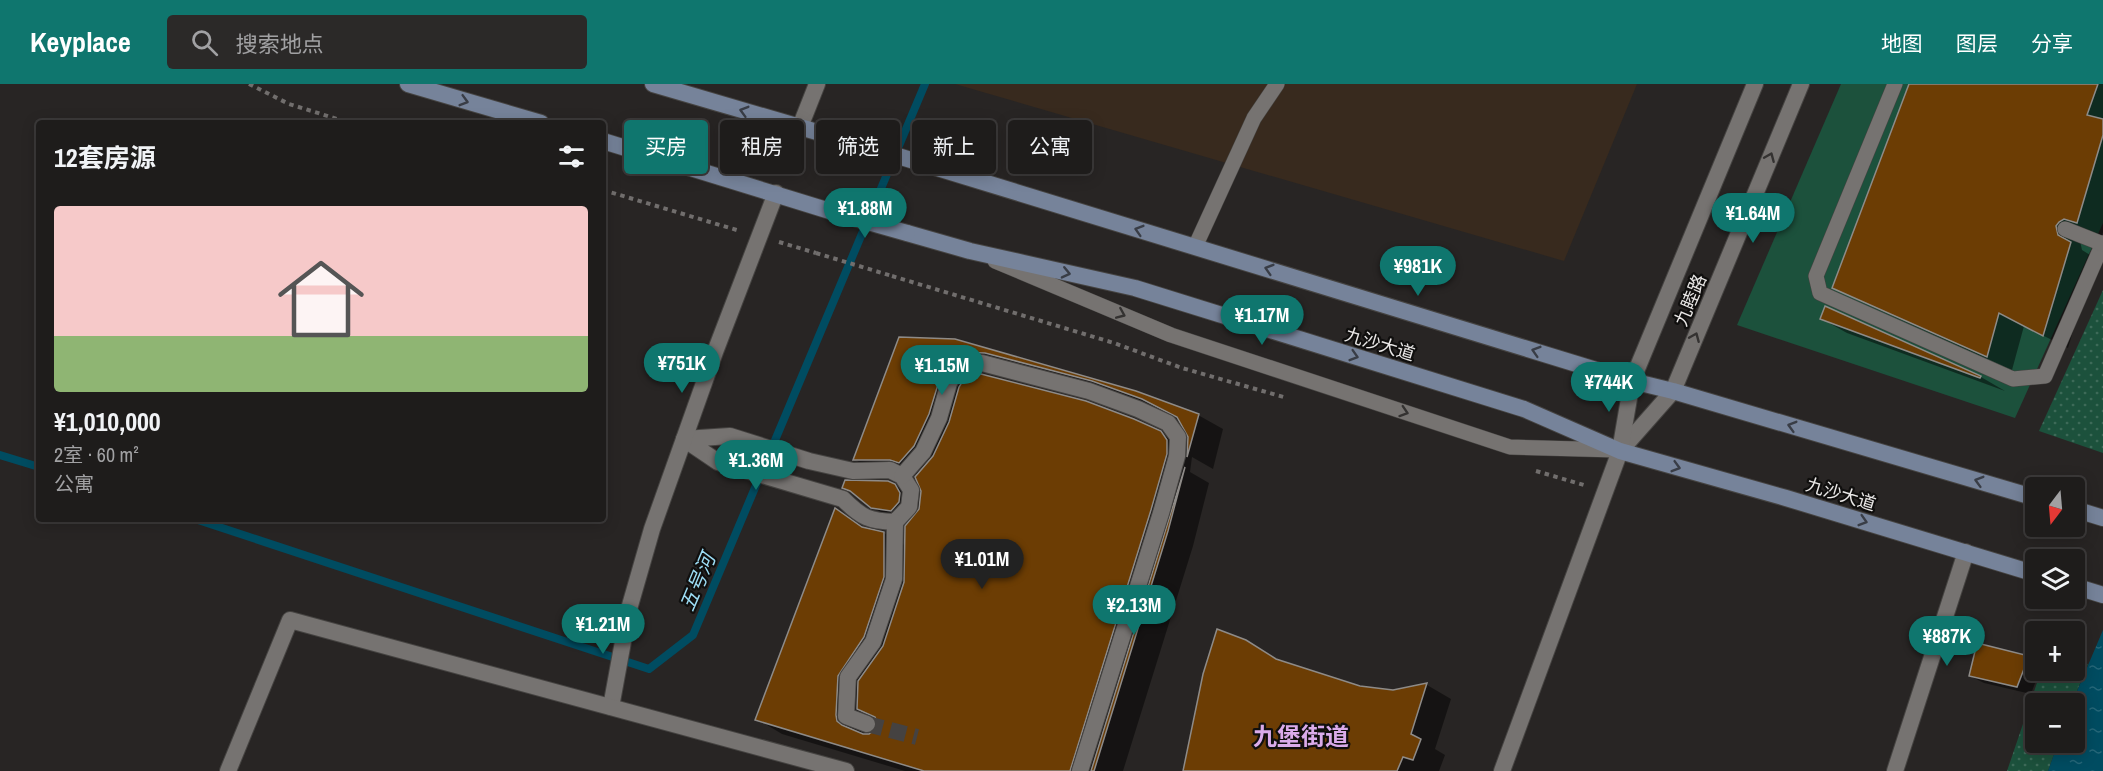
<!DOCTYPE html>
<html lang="zh">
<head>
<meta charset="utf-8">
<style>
	body { margin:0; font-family:"Archivo Narrow","Noto Sans SC",sans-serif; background:#2b2928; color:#f1f3f6; height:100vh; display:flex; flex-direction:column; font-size:22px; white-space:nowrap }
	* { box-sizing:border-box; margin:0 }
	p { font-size:20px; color:#a1a1a3 }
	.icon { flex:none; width:33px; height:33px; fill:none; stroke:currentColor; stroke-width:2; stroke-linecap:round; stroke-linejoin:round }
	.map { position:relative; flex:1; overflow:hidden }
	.side { position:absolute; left:36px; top:36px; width:570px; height:402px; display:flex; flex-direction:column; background:#1e1c1b; border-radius:6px; box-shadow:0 3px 15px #0003,0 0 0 2px #3c3a3a }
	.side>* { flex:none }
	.top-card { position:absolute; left:624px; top:36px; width:570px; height:54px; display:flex; gap:12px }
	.needle { width:39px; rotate:196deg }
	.tools { position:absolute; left:2025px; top:393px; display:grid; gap:12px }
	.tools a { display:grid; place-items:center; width:60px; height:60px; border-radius:6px; background:#1e1c1b; box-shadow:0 3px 15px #0003,0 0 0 2px #3c3a3a; font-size:30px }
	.price { position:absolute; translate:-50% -51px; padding:0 14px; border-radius:21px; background:#0f766e; color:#fff; font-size:20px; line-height:39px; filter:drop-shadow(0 2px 3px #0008) }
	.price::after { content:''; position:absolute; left:50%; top:36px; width:18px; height:14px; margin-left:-9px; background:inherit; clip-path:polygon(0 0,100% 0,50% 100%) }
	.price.on { background:#222; color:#fff }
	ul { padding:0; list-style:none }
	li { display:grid; align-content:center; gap:12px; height:318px; padding:0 18px }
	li+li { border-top:2px solid #3c3a3a }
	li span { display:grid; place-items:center; height:186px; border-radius:6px; color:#555 }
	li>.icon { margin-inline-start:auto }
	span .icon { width:108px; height:108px; fill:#fffc; stroke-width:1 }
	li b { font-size:26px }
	h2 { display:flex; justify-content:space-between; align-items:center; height:72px; padding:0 18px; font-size:26px }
	.chip { padding:0 21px; border-radius:6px; background:#1e1c1b; box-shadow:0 3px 15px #0003,0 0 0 2px #3c3a3a; font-size:21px; line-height:54px }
	.chip.on { background:#0f766e; color:#fff }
	header { display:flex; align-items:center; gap:36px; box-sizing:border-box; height:84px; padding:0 30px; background:#0f766e; color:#fff }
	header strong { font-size:28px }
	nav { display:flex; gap:33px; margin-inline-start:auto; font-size:21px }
	.search { width:420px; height:54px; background:#2b2928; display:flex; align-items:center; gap:15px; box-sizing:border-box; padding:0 21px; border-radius:6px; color:#a1a1a3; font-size:22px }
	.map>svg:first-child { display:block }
	.commercial { fill:#382a1e }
	.green { fill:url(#green-dots) }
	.pitch { fill:#1c513c }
	.water { fill:url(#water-ripples) }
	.shadow { fill:#0007; fill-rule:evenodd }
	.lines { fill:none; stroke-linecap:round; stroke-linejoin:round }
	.stream { stroke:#004c61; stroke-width:8 }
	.building { fill:#6c3d04; stroke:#8e8b88; stroke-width:1.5 }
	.minor-tunnel { stroke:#454241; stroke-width:16; stroke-dasharray:16 8; stroke-linecap:butt }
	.service-casing { stroke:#454341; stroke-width:16 }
	.minor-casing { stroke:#454341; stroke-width:18 }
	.tertiary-casing { stroke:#454341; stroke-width:18 }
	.secondary-casing { stroke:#454341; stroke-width:18 }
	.path { stroke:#716e6d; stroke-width:4; stroke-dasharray:4.5 4.5; stroke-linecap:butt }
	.service { stroke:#767371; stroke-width:15 }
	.minor { stroke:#767371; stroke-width:16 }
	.tertiary { stroke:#767371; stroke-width:16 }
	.secondary { stroke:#76839a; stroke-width:16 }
	.secondary-bridge-casing { stroke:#454341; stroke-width:18; stroke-linecap:butt }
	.path-bridge { stroke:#716e6d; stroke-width:4; stroke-dasharray:4.5 4.5; stroke-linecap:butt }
	.secondary-bridge { stroke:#76839a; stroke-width:16 }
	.oneway { stroke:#393d46 }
	.oneway2 { stroke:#343231 }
	.labels { text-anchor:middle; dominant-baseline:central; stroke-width:4.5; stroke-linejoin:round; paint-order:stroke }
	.street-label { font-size:18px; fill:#eae8e7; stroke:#100f0e }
	.water-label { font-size:20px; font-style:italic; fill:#9dddf5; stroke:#100f0e }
	.district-label { font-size:24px; font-weight:bold; fill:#daabea; stroke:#100f0e }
</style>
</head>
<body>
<header>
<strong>Keyplace</strong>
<div class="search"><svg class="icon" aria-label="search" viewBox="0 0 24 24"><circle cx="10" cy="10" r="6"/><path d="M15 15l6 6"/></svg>搜索地点</div>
<nav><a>地图</a><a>图层</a><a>分享</a></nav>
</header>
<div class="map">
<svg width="2103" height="687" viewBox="0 0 2103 687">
	<defs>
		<pattern id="green-dots" width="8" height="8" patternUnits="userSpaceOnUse" patternTransform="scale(1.5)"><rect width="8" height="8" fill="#1c513c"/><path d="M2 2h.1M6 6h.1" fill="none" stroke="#3d6a58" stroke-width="1.8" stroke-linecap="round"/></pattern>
		<pattern id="water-ripples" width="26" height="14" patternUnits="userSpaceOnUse" patternTransform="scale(1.5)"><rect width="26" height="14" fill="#004c61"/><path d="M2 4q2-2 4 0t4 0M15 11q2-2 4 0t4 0" fill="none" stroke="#256678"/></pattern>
	</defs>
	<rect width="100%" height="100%" fill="#282524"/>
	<!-- commercial -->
	<polygon class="commercial" points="955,0 1637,0 1564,177"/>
	<!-- green -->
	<g class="green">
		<polygon points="2103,206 2103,369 2039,347"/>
		<polygon points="2088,580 2072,619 2036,620 2036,658 2058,659 2048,687 2007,687 2041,587 2074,586 2075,581"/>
	</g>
	<!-- pitch -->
	<polygon class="pitch" points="1841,0 2103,0 2103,139 2015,334 1737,241"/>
	<!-- water -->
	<polygon class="water" points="2103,546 2103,687 2048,687 2058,659 2074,658 2074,620 2072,619"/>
	<!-- shadow -->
	<g class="shadow">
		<polygon points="1911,0 2103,0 2103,148 2102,152 2080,157 2082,166 2095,174 2068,264 2024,242 2012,286 1859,217 1834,203"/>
		<polygon points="1822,235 1981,293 2005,307 1847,249"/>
		<path d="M955 256 1136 309 1198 331 1223 345 1213 385 1192 373 1190 388 1209 399 1193 462 1123 687H905L782 650 757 635 836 426 868 446 884 449 906 462 909 440 893 435 867 420 894 401 922 417 923 407 919 390H879L854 375ZM1011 282 1118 310 1169 329 1179 334 1190 352 1189 368 1186 364 1160 349 975 291 977 287ZM861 626 878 635V645L870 652 861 651Z"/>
		<polygon points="2028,573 2036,578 2036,586 2040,586 2031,610 1984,599 1970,592"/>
		<polygon points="1280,578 1360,603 1393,607 1427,601 1451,615 1435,665 1445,671 1439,687 1185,687"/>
	</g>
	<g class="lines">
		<!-- stream -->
		<g class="stream">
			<polyline points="0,371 39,383"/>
			<polyline points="195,435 649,585 693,551 925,0"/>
		</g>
	</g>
	<!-- building -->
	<g class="building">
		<polygon points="1909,0 2098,0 2087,31 2103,35 2103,51 2077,139 2064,135 2059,138 2056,142 2058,151 2071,158 2043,252 1999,229 1987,273 1832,204"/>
		<polygon points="1825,222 1981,292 1980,294 1820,235"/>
		<polygon points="899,253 955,255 1136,307 1199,330 1187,373 1188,353 1177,333 1142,315 1092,297 985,269 961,268 952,273 940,294 929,330 914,362 899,379 890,376 853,376"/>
		<polygon points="967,290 981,290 1086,317 1134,335 1161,347 1167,356 1167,370 1151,426 1070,687 924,687 755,636 835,424 862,443 884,448 884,493 864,553 838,592 836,631 837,637 842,641 863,650 869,650 877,644 877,638 875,633 857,625 858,597 883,562 904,498 905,442 919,425 921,407 915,393 933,372 949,338 959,303"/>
		<polygon points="1185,383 1168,447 1094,687 1091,687"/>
		<polygon points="845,396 888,397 895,400 900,409 899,418 891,427 871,424 850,407 842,404"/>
		<polygon points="1217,545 1246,556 1276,575 1360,602 1393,606 1427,599 1411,650 1421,655 1413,676 1403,673 1397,687 1183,687 1203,590"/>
		<polygon points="1977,559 2029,572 2017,603 1969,592"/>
	</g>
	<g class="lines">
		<!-- minor-tunnel -->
		<polyline class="minor-tunnel" points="867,640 917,653"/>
		<defs>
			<g id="service">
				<polyline points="1895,0 1816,192 1820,209 2013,295 2045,292 2103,159"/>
				<polyline points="2065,145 2103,160"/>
				<polyline points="1195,163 1254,34 1277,0"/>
				<polyline points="995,177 1171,251 1510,363 1616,366"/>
			</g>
			<g id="minor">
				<polyline points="800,43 817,0"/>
				<path d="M730 352 809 377 853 387 890 386 902 392 911 406 909 423 895 438C869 437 862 434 843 415L718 378 684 355Z"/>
				<polyline points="902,392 923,368 939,334 949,299 961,279 982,279 1089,307 1138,325 1168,339 1178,353 1177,372 1161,429 1080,687"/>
				<polyline points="611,623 629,525 652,445 715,268 776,109"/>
				<polyline points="867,640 846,632 848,593 873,558 894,495 895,438"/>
				<polyline points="228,687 290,536 846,687"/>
				<polyline points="1895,687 1966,468"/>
			</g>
			<g id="tertiary">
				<polyline points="1621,366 1673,307 1801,0"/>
				<polyline points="1502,687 1620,367 1632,297 1755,0"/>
			</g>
			<g id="secondary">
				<polyline points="408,0 541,39"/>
				<polyline points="653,0 868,63"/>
				<polyline points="603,57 833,128"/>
				<polyline points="921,79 1632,297 1673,307 2036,414"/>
				<polyline points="907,149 970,167 1135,204 1524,325 1620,367 1786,414 2036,490"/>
				<polyline points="2074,425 2103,434"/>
				<polyline points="2074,502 2103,511"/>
			</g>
		</defs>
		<!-- service casing -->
		<use href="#service" class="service-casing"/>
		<!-- minor casing -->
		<use href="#minor" class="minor-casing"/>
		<!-- tertiary casing -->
		<use href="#tertiary" class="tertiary-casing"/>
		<!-- secondary casing -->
		<use href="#secondary" class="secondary-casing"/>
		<!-- path -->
		<g class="path">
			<polyline points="249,0 289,20 350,39"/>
			<polyline points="603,106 740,147"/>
			<polyline points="779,158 816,169"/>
			<polyline points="892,192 1114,259 1182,284 1287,314"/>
			<polyline points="1536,387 1584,401"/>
		</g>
		<!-- service -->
		<use href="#service" class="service"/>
		<!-- minor -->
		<use href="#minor" class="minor"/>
		<!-- tertiary -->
		<use href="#tertiary" class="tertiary"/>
		<!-- secondary -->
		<use href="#secondary" class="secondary"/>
		<defs>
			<g id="secondary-bridge">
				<polyline points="868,63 921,79"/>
				<polyline points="833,128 907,149"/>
			</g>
		</defs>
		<!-- secondary-bridge casing -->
		<use href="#secondary-bridge" class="secondary-bridge-casing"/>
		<!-- path-bridge -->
		<polyline class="path-bridge" points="816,169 892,192"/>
		<!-- secondary-bridge -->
		<use href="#secondary-bridge" class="secondary-bridge"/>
	</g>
	<!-- one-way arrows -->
	<defs><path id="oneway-chevron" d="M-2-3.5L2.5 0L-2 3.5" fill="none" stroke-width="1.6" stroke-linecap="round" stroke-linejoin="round" transform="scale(1.5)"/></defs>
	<g class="oneway">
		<use href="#oneway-chevron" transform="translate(464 17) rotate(16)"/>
		<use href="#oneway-chevron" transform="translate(744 27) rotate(-164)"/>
		<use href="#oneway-chevron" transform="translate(1139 146) rotate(-163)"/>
		<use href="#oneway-chevron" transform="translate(1269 185) rotate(-163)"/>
		<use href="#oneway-chevron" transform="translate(1066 189) rotate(13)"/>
		<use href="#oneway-chevron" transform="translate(1536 267) rotate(-163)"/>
		<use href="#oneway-chevron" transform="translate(1354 272) rotate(17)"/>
		<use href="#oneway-chevron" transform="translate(1792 342) rotate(-164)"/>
		<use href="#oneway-chevron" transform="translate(1676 383) rotate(16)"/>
		<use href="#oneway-chevron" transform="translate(1979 397) rotate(-164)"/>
		<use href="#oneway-chevron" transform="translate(1863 437) rotate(17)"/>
	</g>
	<g class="oneway2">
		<use href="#oneway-chevron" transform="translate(1770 73) rotate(-67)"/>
		<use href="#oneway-chevron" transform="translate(1121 230) rotate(23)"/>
		<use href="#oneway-chevron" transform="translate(1695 253) rotate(-67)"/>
		<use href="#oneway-chevron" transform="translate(1404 328) rotate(18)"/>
	</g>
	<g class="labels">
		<!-- street labels -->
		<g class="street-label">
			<text transform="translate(1690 216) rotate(-67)">九睦路</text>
			<text transform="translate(1380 260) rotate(17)">九沙大道</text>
			<text transform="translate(1841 410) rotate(17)">九沙大道</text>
		</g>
		<!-- water labels -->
		<g class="water-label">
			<text transform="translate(697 498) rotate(-67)">五号河</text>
		</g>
		<!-- district labels -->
		<g class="district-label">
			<text x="1301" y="652">九堡街道</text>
		</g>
	</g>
</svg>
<div class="tools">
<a><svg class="needle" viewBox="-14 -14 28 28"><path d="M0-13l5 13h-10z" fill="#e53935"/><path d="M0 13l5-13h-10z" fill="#a1a1a3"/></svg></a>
<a><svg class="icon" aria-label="layers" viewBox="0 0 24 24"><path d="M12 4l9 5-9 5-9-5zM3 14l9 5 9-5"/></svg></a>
<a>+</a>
<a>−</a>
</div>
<b class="price" style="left:865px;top:155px">¥1.88M</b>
<b class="price" style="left:1753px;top:160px">¥1.64M</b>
<b class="price" style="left:1418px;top:213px">¥981K</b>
<b class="price" style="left:1262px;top:262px">¥1.17M</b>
<b class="price" style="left:682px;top:310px">¥751K</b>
<b class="price" style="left:942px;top:312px">¥1.15M</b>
<b class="price" style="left:1609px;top:329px">¥744K</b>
<b class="price" style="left:756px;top:407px">¥1.36M</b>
<b class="price on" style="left:982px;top:506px">¥1.01M</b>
<b class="price" style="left:1134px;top:552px">¥2.13M</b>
<b class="price" style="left:603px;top:571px">¥1.21M</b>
<b class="price" style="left:1947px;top:583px">¥887K</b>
<div class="top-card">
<a class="chip on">买房</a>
<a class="chip">租房</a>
<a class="chip">筛选</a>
<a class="chip">新上</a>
<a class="chip">公寓</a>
</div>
<section class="side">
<h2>12套房源<svg class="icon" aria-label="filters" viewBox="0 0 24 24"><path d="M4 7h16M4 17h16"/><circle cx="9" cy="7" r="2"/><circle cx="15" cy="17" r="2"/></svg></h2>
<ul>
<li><span style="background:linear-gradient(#f6c9c9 70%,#8fb573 0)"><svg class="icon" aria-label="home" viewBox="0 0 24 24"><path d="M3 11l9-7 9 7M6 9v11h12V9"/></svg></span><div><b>¥1,010,000</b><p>2室 · 60 m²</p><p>公寓</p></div></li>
</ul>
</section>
</div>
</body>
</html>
